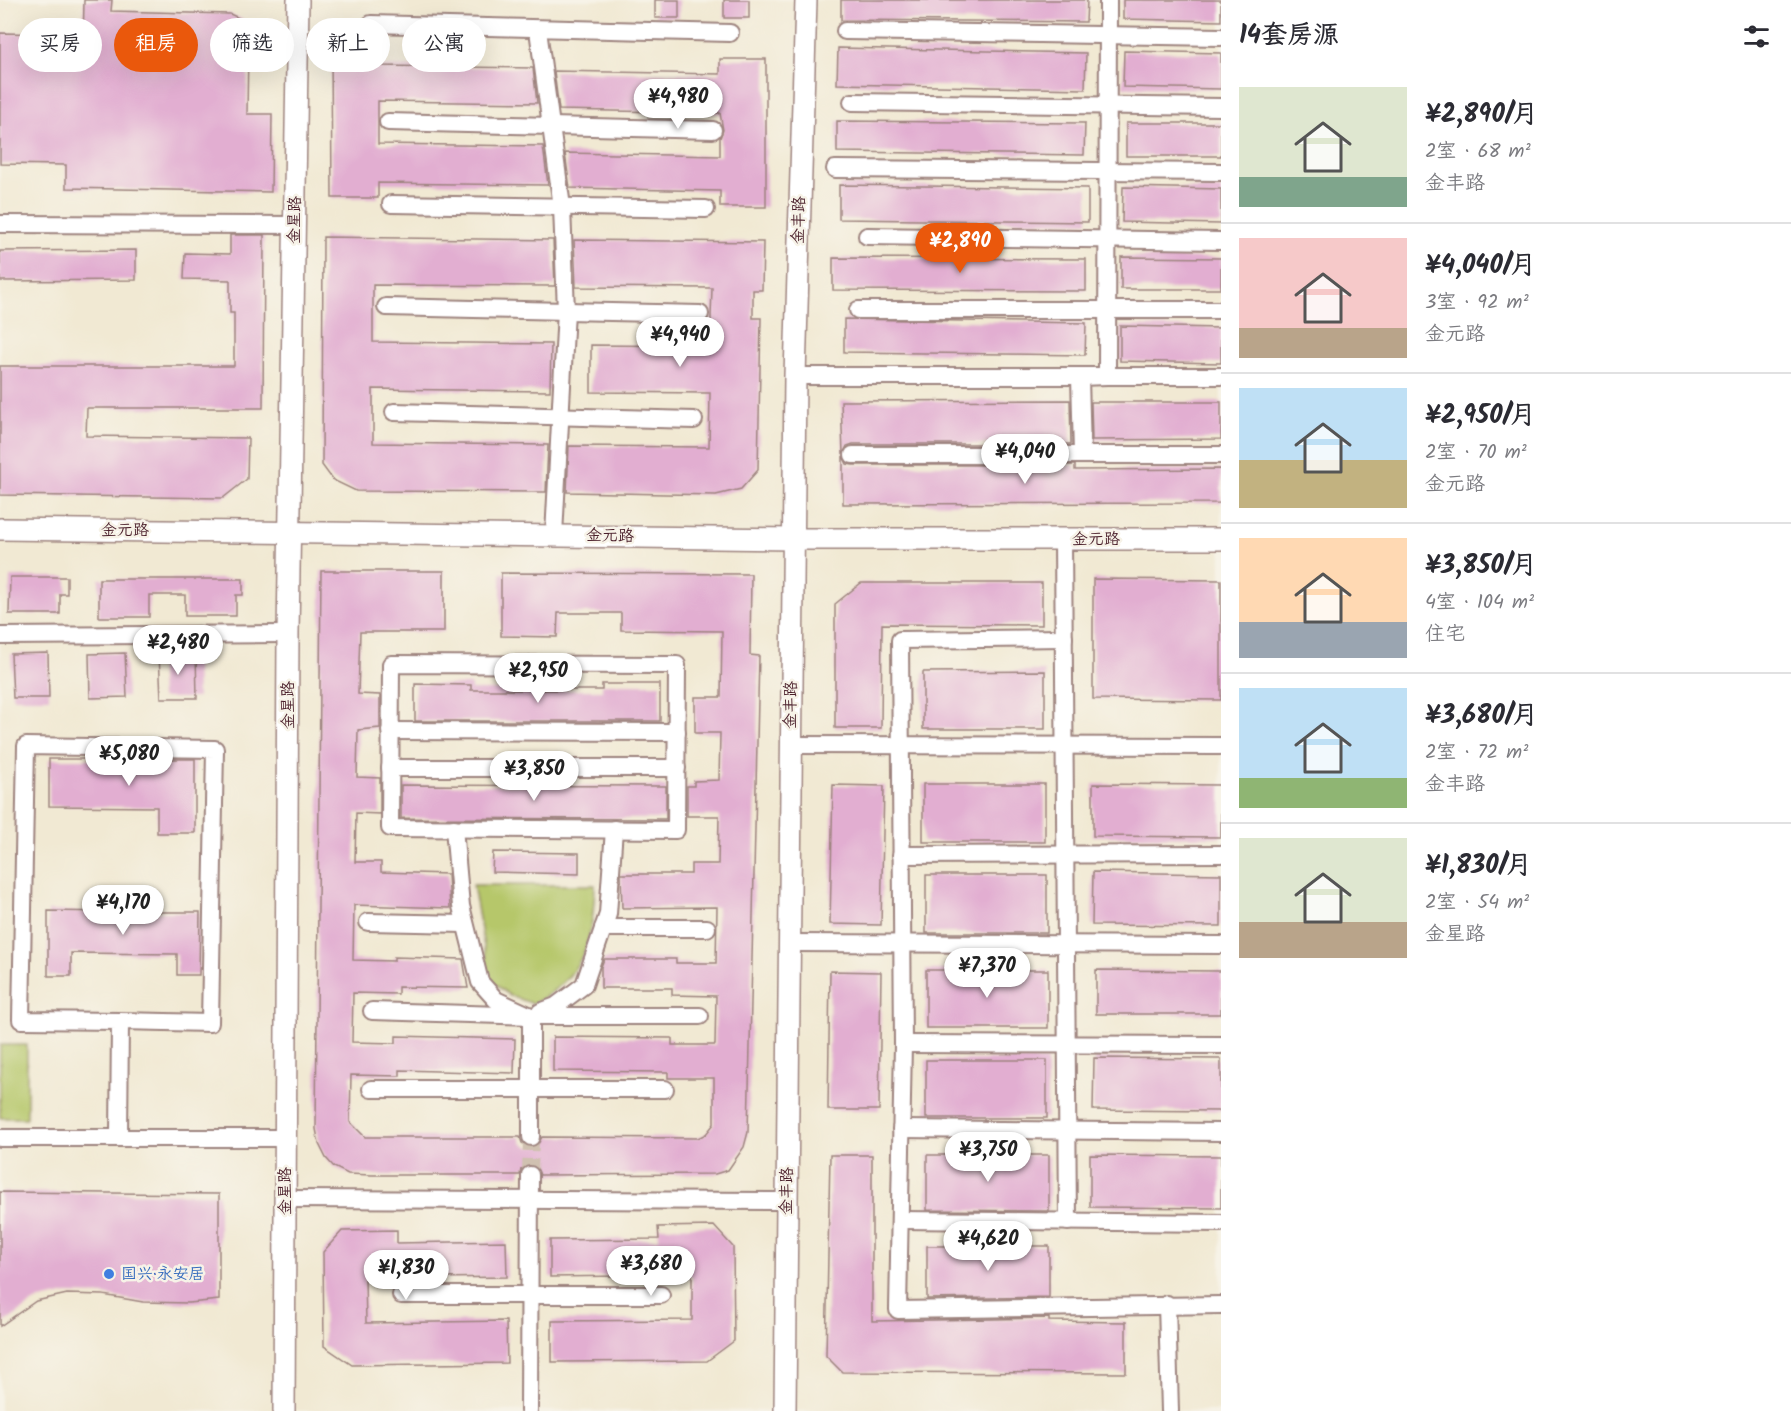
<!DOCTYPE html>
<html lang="zh">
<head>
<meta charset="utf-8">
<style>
	body { margin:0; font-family:Kalam,"LXGW WenKai TC",sans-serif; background:#f2f2f3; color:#2b2b33; height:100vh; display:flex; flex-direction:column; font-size:22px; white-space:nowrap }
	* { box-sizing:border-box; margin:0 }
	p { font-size:20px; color:#7c7c81 }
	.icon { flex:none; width:33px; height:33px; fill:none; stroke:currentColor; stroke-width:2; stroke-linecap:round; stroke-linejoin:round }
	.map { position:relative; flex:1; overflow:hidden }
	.side { display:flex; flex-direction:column; background:#fff; width:570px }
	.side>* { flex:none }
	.banner { position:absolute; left:18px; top:18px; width:570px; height:54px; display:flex; gap:12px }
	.price { position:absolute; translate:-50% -51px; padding:0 14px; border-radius:21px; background:#fff; color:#222; font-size:20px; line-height:39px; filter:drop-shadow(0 2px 3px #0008) }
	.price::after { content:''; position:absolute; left:50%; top:36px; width:18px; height:14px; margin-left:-9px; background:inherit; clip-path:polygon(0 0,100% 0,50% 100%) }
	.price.current { background:#ea580c; color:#fff }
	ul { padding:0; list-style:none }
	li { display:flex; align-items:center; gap:18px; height:150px; padding:0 18px }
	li+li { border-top:2px solid #e1e1e2 }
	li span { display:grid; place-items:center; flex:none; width:168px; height:120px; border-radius:0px; color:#555 }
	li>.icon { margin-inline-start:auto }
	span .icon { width:72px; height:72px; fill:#fffc; stroke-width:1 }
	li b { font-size:26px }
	h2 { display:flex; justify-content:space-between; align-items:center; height:72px; padding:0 18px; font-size:26px }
	.pill { padding:0 21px; border-radius:27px; background:#fff; box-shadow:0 6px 24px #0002; font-size:21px; line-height:54px }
	.pill.current { background:#ea580c; color:#fff }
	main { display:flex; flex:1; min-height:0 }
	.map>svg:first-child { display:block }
	.green { fill:#b6c76a; stroke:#80734a; stroke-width:1.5 }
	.building { fill:#e2aed1 }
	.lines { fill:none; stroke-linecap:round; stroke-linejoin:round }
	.minor-tunnel { stroke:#d0c1b1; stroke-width:16; stroke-dasharray:16 8; stroke-linecap:butt }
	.minor-casing { stroke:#9e847f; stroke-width:20 }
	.tertiary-casing { stroke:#9e847f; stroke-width:24 }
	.minor { stroke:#fff; stroke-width:16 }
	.tertiary { stroke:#fff; stroke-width:21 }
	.shop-dot { fill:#3f7fe0; stroke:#f7f3e8; stroke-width:2 }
	.labels { text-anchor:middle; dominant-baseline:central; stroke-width:5; stroke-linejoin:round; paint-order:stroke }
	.street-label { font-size:16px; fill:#4a1f2b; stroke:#f7f3e8 }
	.shop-label { font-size:16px; fill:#366cbe; stroke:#f7f3e8; text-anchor:start }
</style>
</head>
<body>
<main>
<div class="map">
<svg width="1221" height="1411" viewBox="0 0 1221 1411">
	<rect width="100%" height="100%" fill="#f7f3e8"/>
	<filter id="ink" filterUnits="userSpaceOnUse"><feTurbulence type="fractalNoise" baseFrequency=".0167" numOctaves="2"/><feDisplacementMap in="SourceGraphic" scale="12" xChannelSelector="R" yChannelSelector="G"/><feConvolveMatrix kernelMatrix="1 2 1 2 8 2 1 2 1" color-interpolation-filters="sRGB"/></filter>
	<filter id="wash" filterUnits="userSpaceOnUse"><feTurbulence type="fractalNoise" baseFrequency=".008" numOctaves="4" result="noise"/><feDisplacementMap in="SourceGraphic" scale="24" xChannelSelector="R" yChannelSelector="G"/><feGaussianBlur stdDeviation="1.35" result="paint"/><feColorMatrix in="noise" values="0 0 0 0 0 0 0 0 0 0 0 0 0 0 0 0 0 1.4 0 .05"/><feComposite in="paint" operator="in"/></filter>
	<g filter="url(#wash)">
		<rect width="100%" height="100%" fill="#f1e9d3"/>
		<!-- green -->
		<g class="green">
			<path d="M473 885H595C593 940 585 976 533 1004L509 995 490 980Z"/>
			<rect x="0" y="1045" width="27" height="73"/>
		</g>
		<g id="blocks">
			<!-- building -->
			<g class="building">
				<polygon points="84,0 112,0 111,11 230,14 243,20 245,28 241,50 248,50 247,114 272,114 271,192 66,188 66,165 0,164 0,33 54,34 54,46 83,47"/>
				<rect x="655" y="0" width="24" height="18"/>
				<rect x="724" y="0" width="25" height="18"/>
				<polygon points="841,0 1087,0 1086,22 841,20"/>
				<polygon points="1123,0 1221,0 1221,21 1123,19"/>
				<polygon points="838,48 1086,53 1085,89 837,84"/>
				<polygon points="331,50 377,50 377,66 533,68 537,103 378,101 378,144 543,146 548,185 378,183 378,198 332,198"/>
				<polygon points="1124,51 1221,53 1221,89 1123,87"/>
				<polygon points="720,59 766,59 766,207 720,207 720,191 570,188 565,153 720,156 720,138 723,130 720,113 559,110 554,71 720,74"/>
				<polygon points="837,121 1085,123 1084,155 837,152"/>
				<rect x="1126" y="123" width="95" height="33"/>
				<polygon points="839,185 1088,188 1088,222 839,219"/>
				<polygon points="1123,187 1221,189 1221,224 1122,222"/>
				<polygon points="230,235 264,235 263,408 87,408 86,436 248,438 247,479 223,498 0,495 0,366 234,366 234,313 230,313 230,280 184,279 185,253 230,254"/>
				<polygon points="323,237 553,240 555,286 373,285 373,342 551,344 550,391 373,389 373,443 548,445 546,492 356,491 333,480 322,465"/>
				<polygon points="574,240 763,242 762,290 753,290 753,318 761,318 758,470 741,489 716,495 567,492 569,446 709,447 710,393 591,392 591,345 710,346 712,288 576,287"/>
				<polygon points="136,250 136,280 0,281 0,251"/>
				<polygon points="1121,257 1221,258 1221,289 1121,289"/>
				<polygon points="833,258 1086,259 1086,291 833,290"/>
				<polygon points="844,319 1086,323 1085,355 844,352"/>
				<polygon points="1120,326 1221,328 1221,363 1120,361"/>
				<polygon points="1070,400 1071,444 853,444 847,446 843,454 841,401"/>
				<polygon points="1091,402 1221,402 1221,439 1092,440"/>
				<polygon points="843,456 847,464 853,465 1075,465 1075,470 1221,469 1221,503 843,504"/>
				<polygon points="321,571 444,571 444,632 360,632 358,694 380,695 380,728 358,730 357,777 380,778 380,814 356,813 355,862 381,862 381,872 448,874 450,908 354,905 353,960 394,961 394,957 463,959 468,988 398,987 398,994 353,993 352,1042 396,1043 396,1036 515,1039 514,1073 400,1070 400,1076 351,1075 350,1122 365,1137 520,1137 522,1143 530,1147 537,1146 542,1137 698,1138 706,1134 714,1124 714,1078 668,1078 668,1072 553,1071 553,1037 672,1038 672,1045 715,1045 716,996 672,995 672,988 601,988 601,967 604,959 676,959 676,963 716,963 717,907 622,908 621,874 691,874 691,864 718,864 719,816 687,816 687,786 694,786 694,781 719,780 720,733 695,733 695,697 721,697 722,631 621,630 621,613 558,613 557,637 501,636 501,573 751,574 750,655 759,656 748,1132 744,1147 728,1170 715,1174 540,1175 536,1166 529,1165 521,1169 520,1175 372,1175 348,1174 334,1167 326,1158 319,1144 316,1129"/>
				<polygon points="10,577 67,577 67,594 60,594 60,614 9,614"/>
				<polygon points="99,579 243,579 243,595 236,595 236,616 185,616 185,595 149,595 149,617 99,617"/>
				<polygon points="1093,579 1221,580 1221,700 1093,699"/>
				<polygon points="861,583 1042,583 1042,625 882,624 881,728 835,728 835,604"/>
				<polygon points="48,653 49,698 13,698 11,654"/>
				<polygon points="125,653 127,697 90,698 89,654"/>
				<polygon points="196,653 197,698 161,698 159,654"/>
				<polygon points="1045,671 1045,729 923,729 923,672"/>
				<polygon points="415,684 471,685 471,690 602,690 602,684 660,684 660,721 415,721"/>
				<polygon points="49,759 195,759 195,833 157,833 157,807 49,806"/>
				<rect x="923" y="784" width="122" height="58"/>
				<polygon points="1093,784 1221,785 1221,837 1093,836"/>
				<polygon points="401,785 666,786 666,819 401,818"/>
				<polygon points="833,785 884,786 881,925 830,924"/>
				<polygon points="493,852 579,853 579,874 492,872"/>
				<polygon points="1093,872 1221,874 1221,926 1092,925"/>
				<rect x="926" y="875" width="121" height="58"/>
				<polygon points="113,901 136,901 136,912 200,912 199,975 177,975 177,954 71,953 71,976 48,976 48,911 112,912"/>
				<rect x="926" y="970" width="122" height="58"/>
				<polygon points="1096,970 1221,971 1221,1014 1096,1014"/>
				<polygon points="830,971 881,972 879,1110 828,1110"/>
				<polygon points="1094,1058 1221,1059 1221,1111 1093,1110"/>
				<rect x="926" y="1060" width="121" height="58"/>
				<polygon points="830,1155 872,1155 872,1321 1049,1318 1049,1321 1126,1322 1126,1373 842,1372 826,1356"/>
				<polygon points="927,1155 1049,1155 1049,1211 927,1210"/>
				<polygon points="1090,1155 1221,1156 1221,1208 1090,1207"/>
				<polygon points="0,1192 219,1194 219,1300 189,1303 143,1302 103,1295 67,1294 36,1301 0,1326"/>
				<polygon points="714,1226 733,1247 734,1341 707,1361 552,1362 552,1321 692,1320 692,1275 550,1277 550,1240 659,1239 658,1227"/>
				<polygon points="397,1230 397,1243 506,1241 507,1277 365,1279 366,1323 506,1321 507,1363 352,1365 324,1346 323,1252 342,1231"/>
				<polygon points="927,1246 1049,1246 1049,1297 927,1299"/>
			</g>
		</g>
	</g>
	<g filter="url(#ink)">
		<use href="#blocks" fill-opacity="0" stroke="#9e847f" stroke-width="1.5"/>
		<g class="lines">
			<!-- minor-tunnel -->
			<polyline class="minor-tunnel" points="530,1175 531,1137"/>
			<defs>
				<g id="minor">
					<polyline points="371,24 730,33"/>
					<polyline points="538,30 562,207 566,311 554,535"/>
					<polyline points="845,31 1221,37"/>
					<polyline points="852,102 1221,107"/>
					<polyline points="388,122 713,130"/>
					<polyline points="835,169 1221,172"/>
					<polyline points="391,204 706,209"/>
					<polyline points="0,224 295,225"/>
					<polyline points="867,236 1221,241"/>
					<polyline points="386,307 700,314"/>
					<polyline points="858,310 1221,310"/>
					<polyline points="795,376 1221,376"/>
					<polyline points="394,412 694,420"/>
					<polyline points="1082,454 1080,377 1107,376 1108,0"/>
					<polyline points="853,455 1221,455"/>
					<polyline points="1063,539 1068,1222"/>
					<polyline points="0,636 288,634"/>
					<polyline points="1064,638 900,640 903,1044 898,1310 1221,1305"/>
					<polygon points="391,664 677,665 676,830 390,828"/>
					<polyline points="390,731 677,732"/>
					<polyline points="791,745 1221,746"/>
					<polyline points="390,768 677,768"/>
					<polyline points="454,828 461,906 480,982 496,1000 531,1016 531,1137"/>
					<polyline points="901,855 1221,854"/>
					<polyline points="368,922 465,924"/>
					<polyline points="603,928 707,928"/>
					<polyline points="789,943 1221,945"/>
					<polyline points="372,1011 531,1016 700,1016"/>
					<polyline points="540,1012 556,1006 584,985 608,914 614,829"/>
					<polyline points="903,1044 1221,1045"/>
					<polyline points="371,1089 665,1089"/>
					<polyline points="901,1129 1221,1132"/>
					<polyline points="0,1138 286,1138"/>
					<polyline points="119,1138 120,1021 21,1020 26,746 215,749 210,1023 120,1021"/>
					<polyline points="285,1199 786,1201"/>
					<polyline points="900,1220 1221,1223"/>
					<polyline points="401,1295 661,1295"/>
					<polyline points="1167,1304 1170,1411"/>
					<polyline points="529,1411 530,1175"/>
				</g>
				<g id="tertiary">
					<polyline points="0,529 793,539 1221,539"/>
					<polyline points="284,1411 288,634 298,0"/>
					<polyline points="785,1411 795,376 806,0"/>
				</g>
			</defs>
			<!-- minor casing -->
			<use href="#minor" class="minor-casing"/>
			<!-- tertiary casing -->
			<use href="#tertiary" class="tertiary-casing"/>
			<!-- minor -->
			<use href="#minor" class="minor"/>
			<!-- tertiary -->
			<use href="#tertiary" class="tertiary"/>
		</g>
	</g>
	<!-- markers -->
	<circle class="shop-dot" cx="109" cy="1274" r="6"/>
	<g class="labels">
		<!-- street labels -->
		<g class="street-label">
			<text transform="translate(295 220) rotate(-89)">金星路</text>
			<text transform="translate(799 220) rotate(-88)">金丰路</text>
			<text x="125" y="530">金元路</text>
			<text transform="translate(610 536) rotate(1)">金元路</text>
			<text x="1096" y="539">金元路</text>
			<text transform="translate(288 705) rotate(-90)">金星路</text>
			<text transform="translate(791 705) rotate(-89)">金丰路</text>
			<text transform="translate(285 1191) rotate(-90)">金星路</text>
			<text transform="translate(787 1191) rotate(-89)">金丰路</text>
		</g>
		<!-- shop labels -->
		<g class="shop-label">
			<text x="121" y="1274">国兴·永安居</text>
		</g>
	</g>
</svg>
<b class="price" style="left:678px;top:130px">¥4,980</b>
<b class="price current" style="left:960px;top:274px">¥2,890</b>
<b class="price" style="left:680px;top:368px">¥4,940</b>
<b class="price" style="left:1025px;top:485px">¥4,040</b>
<b class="price" style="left:178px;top:676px">¥2,480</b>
<b class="price" style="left:538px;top:704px">¥2,950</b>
<b class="price" style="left:129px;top:787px">¥5,080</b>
<b class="price" style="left:534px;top:802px">¥3,850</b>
<b class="price" style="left:123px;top:936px">¥4,170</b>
<b class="price" style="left:987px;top:999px">¥7,370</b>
<b class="price" style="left:988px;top:1183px">¥3,750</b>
<b class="price" style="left:988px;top:1272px">¥4,620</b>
<b class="price" style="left:651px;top:1297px">¥3,680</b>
<b class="price" style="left:406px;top:1301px">¥1,830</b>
<div class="banner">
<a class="pill">买房</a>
<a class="pill current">租房</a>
<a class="pill">筛选</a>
<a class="pill">新上</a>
<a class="pill">公寓</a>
</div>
</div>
<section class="side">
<h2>14套房源<svg class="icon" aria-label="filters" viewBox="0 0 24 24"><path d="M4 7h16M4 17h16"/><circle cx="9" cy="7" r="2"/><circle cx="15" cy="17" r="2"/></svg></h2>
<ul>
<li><span style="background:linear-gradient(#dfe7d0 75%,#7fa58c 0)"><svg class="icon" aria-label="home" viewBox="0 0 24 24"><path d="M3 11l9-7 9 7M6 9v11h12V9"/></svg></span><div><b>¥2,890/月</b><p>2室 · 68 m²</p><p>金丰路</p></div></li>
<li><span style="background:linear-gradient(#f6c9c9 75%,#b9a48a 0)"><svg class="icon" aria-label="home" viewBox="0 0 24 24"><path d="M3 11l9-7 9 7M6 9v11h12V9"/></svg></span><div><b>¥4,040/月</b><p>3室 · 92 m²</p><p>金元路</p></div></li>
<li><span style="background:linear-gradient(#bfe0f5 60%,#c2b280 0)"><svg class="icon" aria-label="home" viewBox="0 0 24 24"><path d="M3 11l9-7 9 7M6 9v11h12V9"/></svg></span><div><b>¥2,950/月</b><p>2室 · 70 m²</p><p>金元路</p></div></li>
<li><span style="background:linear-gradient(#ffd9b3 70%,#9aa5b1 0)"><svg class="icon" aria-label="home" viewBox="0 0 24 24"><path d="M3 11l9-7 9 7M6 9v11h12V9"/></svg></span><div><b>¥3,850/月</b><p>4室 · 104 m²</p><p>住宅</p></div></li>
<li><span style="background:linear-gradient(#bfe0f5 75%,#8fb573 0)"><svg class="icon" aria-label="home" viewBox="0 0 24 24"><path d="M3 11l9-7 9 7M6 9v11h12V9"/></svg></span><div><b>¥3,680/月</b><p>2室 · 72 m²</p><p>金丰路</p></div></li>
<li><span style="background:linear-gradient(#dfe7d0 70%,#b9a48a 0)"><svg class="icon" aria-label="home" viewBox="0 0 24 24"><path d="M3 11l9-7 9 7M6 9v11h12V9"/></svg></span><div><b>¥1,830/月</b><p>2室 · 54 m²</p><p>金星路</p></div></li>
</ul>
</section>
</main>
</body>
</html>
